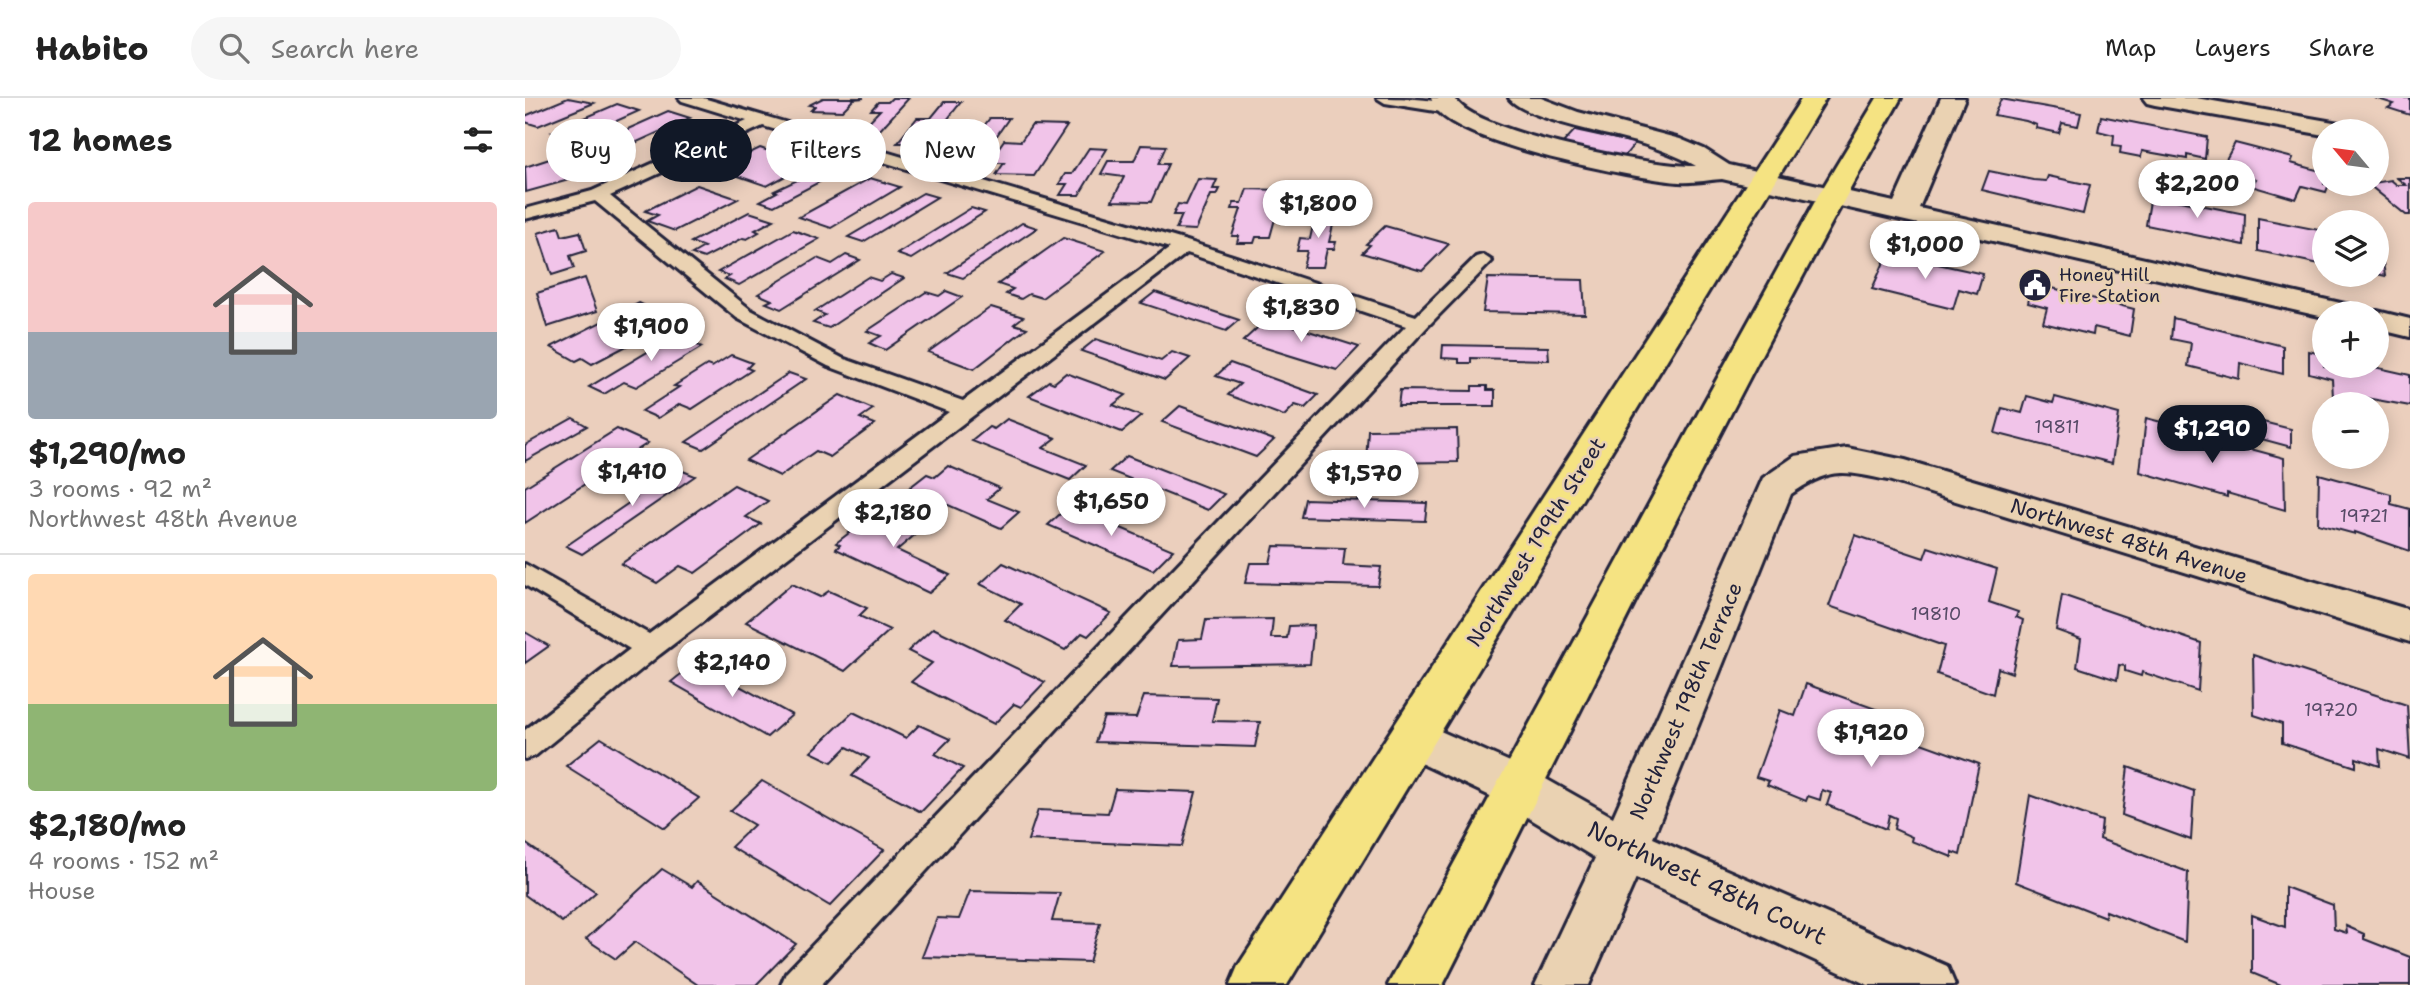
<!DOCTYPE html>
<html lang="en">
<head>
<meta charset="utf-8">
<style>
	body { margin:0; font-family:"Shantell Sans",sans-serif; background:#f6f6f6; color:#222; height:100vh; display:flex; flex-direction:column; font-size:26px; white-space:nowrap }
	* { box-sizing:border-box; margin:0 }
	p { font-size:23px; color:#767676 }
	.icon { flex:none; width:38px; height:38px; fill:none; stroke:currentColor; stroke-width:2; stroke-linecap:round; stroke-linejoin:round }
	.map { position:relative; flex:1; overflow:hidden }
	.drawer { display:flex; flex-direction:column; background:#fff; width:525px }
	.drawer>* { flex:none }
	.hud { position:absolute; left:21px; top:21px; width:665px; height:63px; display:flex; gap:14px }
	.needle { width:46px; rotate:299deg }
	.controls { position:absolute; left:1787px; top:21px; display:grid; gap:14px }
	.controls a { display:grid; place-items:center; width:77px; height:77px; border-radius:50%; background:#fff; box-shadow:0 4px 18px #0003; font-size:35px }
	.price { position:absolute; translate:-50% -60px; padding:0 16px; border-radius:24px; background:#fff; color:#222; font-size:23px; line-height:46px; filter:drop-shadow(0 2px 4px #0008) }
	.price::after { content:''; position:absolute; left:50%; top:42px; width:21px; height:16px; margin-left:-10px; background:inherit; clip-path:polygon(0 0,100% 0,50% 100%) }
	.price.on { background:#111827; color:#fff }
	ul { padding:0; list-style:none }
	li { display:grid; align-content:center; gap:14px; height:371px; padding:0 28px }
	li+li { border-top:2px solid #e0e0e0 }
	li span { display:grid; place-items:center; height:217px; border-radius:7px; color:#555 }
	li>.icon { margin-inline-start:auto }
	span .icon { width:126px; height:126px; fill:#fffc; stroke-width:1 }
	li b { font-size:30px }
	h2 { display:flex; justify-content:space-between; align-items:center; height:84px; padding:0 28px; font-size:30px }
	.pill { padding:0 24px; border-radius:32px; background:#fff; box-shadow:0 4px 18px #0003; font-size:24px; line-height:63px }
	.pill.on { background:#111827; color:#fff }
	header { display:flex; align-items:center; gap:42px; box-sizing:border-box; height:98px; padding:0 35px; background:#fff; border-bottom:2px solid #e0e0e0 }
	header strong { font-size:33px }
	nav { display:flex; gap:38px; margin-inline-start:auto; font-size:24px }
	.search { width:490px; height:63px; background:#f6f6f6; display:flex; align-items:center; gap:18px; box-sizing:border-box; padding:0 24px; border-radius:38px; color:#767676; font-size:26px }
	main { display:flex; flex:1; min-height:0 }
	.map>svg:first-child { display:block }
	.building { fill:#f1c4e9; stroke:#22223b; stroke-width:2 }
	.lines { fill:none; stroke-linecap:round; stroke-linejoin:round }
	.service-casing { stroke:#22223b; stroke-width:6 }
	.minor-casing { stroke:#22223b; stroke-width:6 }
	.primary-casing { stroke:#22223b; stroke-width:6 }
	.service { fill:#ead2b2; fill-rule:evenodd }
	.minor { fill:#ead2b2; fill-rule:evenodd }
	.primary { fill:#f5e382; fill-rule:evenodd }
	.labels { text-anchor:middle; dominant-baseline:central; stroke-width:5; stroke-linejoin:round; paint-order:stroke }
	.far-poi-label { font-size:18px; fill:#22223b; stroke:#ead2b2; text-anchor:start }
	.number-label { font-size:18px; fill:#564a66 }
	.street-label { font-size:21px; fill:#22223b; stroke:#ead2b2 }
	.near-street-label { font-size:24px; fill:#22223b; stroke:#ead2b2 }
</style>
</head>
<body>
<header>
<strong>Habito</strong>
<div class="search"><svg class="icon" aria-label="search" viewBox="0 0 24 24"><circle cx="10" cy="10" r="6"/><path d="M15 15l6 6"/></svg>Search here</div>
<nav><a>Map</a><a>Layers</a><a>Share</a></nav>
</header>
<main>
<section class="drawer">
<h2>12 homes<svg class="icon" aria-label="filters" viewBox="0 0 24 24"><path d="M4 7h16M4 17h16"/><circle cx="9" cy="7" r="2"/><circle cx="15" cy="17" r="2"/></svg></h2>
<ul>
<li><span style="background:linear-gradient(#f6c9c9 60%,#9aa5b1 0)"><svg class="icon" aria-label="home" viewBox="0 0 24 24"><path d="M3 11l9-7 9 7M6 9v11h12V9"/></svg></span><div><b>$1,290/mo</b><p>3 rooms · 92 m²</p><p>Northwest 48th Avenue</p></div></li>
<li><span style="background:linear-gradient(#ffd9b3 60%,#8fb573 0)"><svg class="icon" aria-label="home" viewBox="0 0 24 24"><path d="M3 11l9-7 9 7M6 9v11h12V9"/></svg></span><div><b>$2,180/mo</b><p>4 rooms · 152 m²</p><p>House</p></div></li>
</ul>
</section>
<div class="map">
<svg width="1885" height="887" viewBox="0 0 1885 887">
	<rect width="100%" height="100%" fill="#ebcfbd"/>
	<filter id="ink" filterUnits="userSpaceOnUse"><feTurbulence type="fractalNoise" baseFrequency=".0143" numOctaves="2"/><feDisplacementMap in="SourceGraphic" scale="14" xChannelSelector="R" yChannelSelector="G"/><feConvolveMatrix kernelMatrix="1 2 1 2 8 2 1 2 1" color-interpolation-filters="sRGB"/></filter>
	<g filter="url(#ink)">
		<!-- building -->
		<g class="building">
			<polygon points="43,0 69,5 13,28 0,24 0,18"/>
			<polygon points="298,0 339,0 329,1 317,13 286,12 290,8 284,7"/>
			<polygon points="367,0 384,0 354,33 335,33 355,12 346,12 353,4 363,4"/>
			<polygon points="1850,0 1885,0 1885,17 1863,10 1869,6"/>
			<polygon points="1476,1 1556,15 1553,28 1537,25 1534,35 1511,30 1512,27 1501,23 1469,17"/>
			<polygon points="419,4 436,4 400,50 383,50 386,45 372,45 392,20 406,20"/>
			<polygon points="92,6 114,13 49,42 27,34"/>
			<polygon points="143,13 165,20 88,55 67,47"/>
			<polygon points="1576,18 1682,39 1680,61 1662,57 1662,61 1617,53 1616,59 1595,55 1596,48 1588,47 1589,37 1573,33"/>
			<polygon points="465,20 484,20 452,66 431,65"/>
			<polygon points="507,27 542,28 509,78 471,77 479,65 463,65 479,42 496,43"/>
			<polygon points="1050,32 1110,45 1098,60 1037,46"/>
			<polygon points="1710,45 1768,60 1766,65 1799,74 1799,86 1804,86 1801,94 1777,88 1771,101 1726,88 1731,81 1716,76 1713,81 1693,76"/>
			<polygon points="616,47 641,48 633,66 643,66 626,104 587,103 599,79 576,76 583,63 609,63"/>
			<polygon points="235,50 267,61 255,66 272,72 242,88 184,68 215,53 223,56"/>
			<polygon points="564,50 582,51 554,97 535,97 542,86 534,86 540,76 547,76"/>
			<polygon points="43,55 62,77 1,94 0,69"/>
			<polygon points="306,66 319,71 249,108 235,103 252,94 249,93"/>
			<polygon points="1464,73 1508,82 1521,83 1523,78 1565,87 1558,116 1457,92"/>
			<polygon points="345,80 375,89 306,130 274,119"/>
			<polygon points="1872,80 1885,80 1885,117 1881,117 1843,86 1866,82 1872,87 1881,87"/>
			<polygon points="673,81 692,82 688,91 695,91 692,97 686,97 671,132 651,131 657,117 648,117 653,106 661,107"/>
			<polygon points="172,87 213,101 150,133 122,123 133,117 120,113"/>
			<polygon points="722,91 758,92 745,139 731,139 729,145 712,145 714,138 707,138 716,111 707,111 709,105 717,105"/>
			<polygon points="398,95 412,99 338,144 323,139"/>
			<polygon points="1626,97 1720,116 1719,147 1621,127"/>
			<polygon points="446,110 460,114 386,161 372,156"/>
			<polygon points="224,114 249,122 230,132 234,134 222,141 218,140 179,160 167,156 179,149 166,144"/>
			<polygon points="791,114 811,114 804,144 811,144 809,151 802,151 798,169 778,169 782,153 772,153 775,140 785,141"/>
			<polygon points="1733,120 1799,133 1799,167 1733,153"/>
			<polygon points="497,125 512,130 438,180 422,175"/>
			<polygon points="860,128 924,146 897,173 837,155 845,147 841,146"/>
			<polygon points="34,129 37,138 55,134 61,153 45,158 49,170 27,177 13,135"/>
			<polygon points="268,132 294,141 214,187 200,181 205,178 193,174"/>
			<polygon points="538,140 580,153 517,200 504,196 496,201 481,196 488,191 473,186"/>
			<polygon points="1852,144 1855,145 1860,178 1852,176"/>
			<polygon points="1363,155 1458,176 1452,196 1434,191 1428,211 1347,191"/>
			<polygon points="321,157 335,162 256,211 241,205 247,202 233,196 292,160 307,166"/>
			<polygon points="366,176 379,180 304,230 288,225 300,217 290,213 343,179 355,183"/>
			<polygon points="60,180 72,213 22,229 12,195"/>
			<polygon points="963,180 1058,182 1060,216 958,214"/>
			<polygon points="1508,185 1609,211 1605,238 1569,229 1568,237 1518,225 1522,210 1503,205"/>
			<polygon points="421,193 437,199 360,252 344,245 356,238 342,233 401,194 414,198"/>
			<polygon points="630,194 714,222 701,233 616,205"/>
			<polygon points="114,205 140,218 127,224 138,229 67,266 57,260 51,263 26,249"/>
			<polygon points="466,209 498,219 489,226 502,230 449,271 403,254"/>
			<polygon points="743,220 834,249 812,272 718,243"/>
			<polygon points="1648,220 1758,248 1758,276 1715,265 1714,281 1663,268 1666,245 1646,241"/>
			<polygon points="161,231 176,238 165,244 177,249 111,289 99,284 79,296 64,289"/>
			<polygon points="571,241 636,263 647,254 665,260 640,282 556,253"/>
			<polygon points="918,247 1023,249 1024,262 946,260 946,265 934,265 934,261 917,260"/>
			<polygon points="1784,253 1799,257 1799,268 1845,268 1885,277 1885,308 1841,300 1842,306 1838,306 1808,299 1807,281 1784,275"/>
			<polygon points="206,257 227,265 222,270 227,272 167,311 155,306 133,320 117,313 154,289 149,288 182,267 187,269"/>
			<polygon points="705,265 793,297 780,310 770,307 759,318 703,297 715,286 691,278"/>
			<polygon points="264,275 281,281 178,351 161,344"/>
			<polygon points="541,275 601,297 588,307 616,318 597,334 504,298 524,283 529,285"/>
			<polygon points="947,288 962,288 962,292 970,292 970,308 873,308 875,292 947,293"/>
			<polygon points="315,297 348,311 335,320 350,326 305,359 291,353 255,378 221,362"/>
			<polygon points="1502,298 1528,305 1530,299 1594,316 1587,365 1470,335 1477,310 1497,315"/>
			<polygon points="655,308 749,342 731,359 637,324"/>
			<polygon points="1718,319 1766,331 1766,349 1718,336"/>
			<polygon points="48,320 62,328 0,363 0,347"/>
			<polygon points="1621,320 1659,330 1659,333 1759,360 1760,412 1702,395 1702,399 1615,374"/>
			<polygon points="482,321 531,340 518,350 561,367 545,382 447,343 464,329 469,331"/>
			<polygon points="92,331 123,345 0,425 0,389"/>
			<polygon points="932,331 933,364 841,365 843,332"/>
			<polygon points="602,358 699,396 683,412 585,373"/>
			<polygon points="423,368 475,390 462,401 494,414 476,430 384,390 402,376 410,379"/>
			<polygon points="153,371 170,378 57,456 41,448 111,400 97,394 119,379 132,385"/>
			<polygon points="1794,376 1866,396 1866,406 1885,411 1885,453 1830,434 1830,436 1793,426"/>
			<polygon points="209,387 243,403 221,419 236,426 170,475 155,468 132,485 96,466"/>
			<polygon points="780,401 902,405 900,423 776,419"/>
			<polygon points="369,408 405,424 372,452 425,477 404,495 311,451 315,447 311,445 328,432 334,435"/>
			<polygon points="544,408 648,452 628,472 523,427"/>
			<polygon points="1330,437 1399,460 1403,449 1472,471 1464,504 1493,514 1491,519 1498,522 1487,575 1473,570 1468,596 1412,576 1419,548 1304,508"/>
			<polygon points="749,448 820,450 818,467 856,469 853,488 720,485 725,465 745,465"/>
			<polygon points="478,465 586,515 563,538 557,535 540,552 480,522 496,506 455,486"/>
			<polygon points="267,486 295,499 304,493 342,510 334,518 365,532 320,573 221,524"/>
			<polygon points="1537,497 1676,545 1673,593 1617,574 1616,578 1600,573 1600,568 1594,567 1592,582 1552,569 1556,541 1531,532"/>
			<polygon points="748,521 746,540 762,540 764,528 789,527 785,566 648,568 653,542 677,541 681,522"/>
			<polygon points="408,530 520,584 496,609 489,606 469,626 386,584 407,565 383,553"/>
			<polygon points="0,534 24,548 0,565"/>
			<polygon points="1728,557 1882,607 1885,661 1854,651 1855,668 1831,660 1831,669 1757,645 1757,626 1729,617"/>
			<polygon points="171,564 267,617 242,639 146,584"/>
			<polygon points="1281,586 1387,624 1382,640 1454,666 1435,757 1427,754 1427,759 1386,743 1387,739 1369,731 1371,720 1364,717 1361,731 1302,707 1306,695 1297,692 1295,702 1283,698 1281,703 1242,687 1244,683 1231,679 1255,612 1270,618"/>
			<polygon points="619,598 692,600 687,623 735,624 730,649 570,644 579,619 611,620"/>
			<polygon points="328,614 381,640 394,627 425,641 410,656 438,670 396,714 327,678 344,660 322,649 307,664 286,654"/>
			<polygon points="76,640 174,700 140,730 41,668"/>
			<polygon points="1603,669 1669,693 1666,742 1597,717"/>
			<polygon points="237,683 359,752 305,808 206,749 229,727 205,713"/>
			<polygon points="590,691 671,694 657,748 503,742 513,712 583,715"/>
			<polygon points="1505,697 1577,723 1575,741 1663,774 1660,844 1581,813 1580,819 1491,784"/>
			<polygon points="0,745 71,794 37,824 0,797"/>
			<polygon points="137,771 167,789 172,783 271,846 231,887 173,887 110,844 91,861 61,841"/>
			<polygon points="1760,789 1808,807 1809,831 1822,835 1821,828 1839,836 1839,841 1885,859 1885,887 1756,887 1727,875 1727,817 1760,829"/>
			<polygon points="445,793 535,795 527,823 575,825 564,864 397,859 412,820 434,821"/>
		</g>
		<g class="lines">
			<defs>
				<g id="service">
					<path d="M154 0H178L665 144 891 218 951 159 958 157 967 163 901 230 296 887H256L261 875 881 228 662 155 134 557 10 658 0 661V632L105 551 0 487V466L124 536 424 314 303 268 212 220 70 103 0 121V111L67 93 222 23 157 3ZM238 28 645 150 438 303 317 260 226 212 85 98Z"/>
					<path d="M852 0C871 0 917 0 931 10L923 15 860 5Z"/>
				</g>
				<g id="minor">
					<path d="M906 0H930C945 34 1132 70 1171 68 1152 57 1131 50 1111 44 1084 36 998 20 984 0H1016L1053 14 1155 41 1179 51 1204 67 1369 104 1416 0H1440L1394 110 1820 206 1831 208 1835 215H1799V219L1197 81C1183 82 1168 85 1154 84 1106 80 944 47 914 14 910 10 908 5 906 0Z"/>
					<polygon points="1618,0 1671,0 1814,25 1823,27 1826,32 1799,33 1799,37 1630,7 1622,5"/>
					<polygon points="1852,213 1885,221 1885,239 1852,231 1852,215 1842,215"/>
					<path d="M1322 350 1380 362 1885 512V544L1363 382C1317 373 1307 368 1266 396L1128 740 1422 868 1430 887H1343L1111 780 1064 887H1010L1070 760 978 704 872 654 865 641 872 628 888 622 904 628 1012 676 1088 719 1238 380 1270 358Z"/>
				</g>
				<g id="primary">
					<polygon points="1277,0 1301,0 762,887 705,887 713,868"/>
					<path d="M1352 0H1376C1212 289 1068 590 918 887H863L1176 310 1293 98Z"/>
				</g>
			</defs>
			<!-- service casing -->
			<use href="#service" class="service-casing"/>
			<!-- minor casing -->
			<use href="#minor" class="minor-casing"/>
			<!-- primary casing -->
			<use href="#primary" class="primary-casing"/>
			<!-- service -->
			<use href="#service" class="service"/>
			<!-- minor -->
			<use href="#minor" class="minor"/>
			<!-- primary -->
			<use href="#primary" class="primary"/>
		</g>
	</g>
	<!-- icons -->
	<defs>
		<symbol id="civic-disc" viewBox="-11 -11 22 22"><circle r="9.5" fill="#22223b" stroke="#ead2b2"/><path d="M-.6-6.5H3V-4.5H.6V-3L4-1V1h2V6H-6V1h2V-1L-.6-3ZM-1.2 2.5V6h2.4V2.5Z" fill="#fff"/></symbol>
	</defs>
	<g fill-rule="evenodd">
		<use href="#civic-disc" x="1491" y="168" width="38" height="38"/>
	</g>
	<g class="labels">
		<!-- far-poi labels -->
		<g class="far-poi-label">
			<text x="1534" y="177">Honey Hill<tspan x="1534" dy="21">Fire Station</tspan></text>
		</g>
		<!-- number labels -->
		<g class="number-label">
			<text x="1532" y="329">19811</text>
			<text x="1839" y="418">19721</text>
			<text x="1411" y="516">19810</text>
			<text x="1806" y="612">19720</text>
		</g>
		<!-- street labels -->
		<g class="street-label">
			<text transform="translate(1604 443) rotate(17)">Northwest 48th Avenue</text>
			<text transform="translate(1011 444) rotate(-58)">Northwest 199th Street</text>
			<text transform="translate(1161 603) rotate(-67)">Northwest 198th Terrace</text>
		</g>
		<!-- near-street labels -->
		<g class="near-street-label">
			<text transform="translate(1182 785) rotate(25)">Northwest 48th Court</text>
		</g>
	</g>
</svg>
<div class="controls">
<a><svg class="needle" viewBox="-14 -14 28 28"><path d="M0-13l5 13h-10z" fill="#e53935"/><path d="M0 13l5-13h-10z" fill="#767676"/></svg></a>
<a><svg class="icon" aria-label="layers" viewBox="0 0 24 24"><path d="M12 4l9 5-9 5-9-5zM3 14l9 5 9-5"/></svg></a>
<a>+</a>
<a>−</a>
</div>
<b class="price" style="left:1672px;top:122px">$2,200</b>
<b class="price" style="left:793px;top:142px">$1,800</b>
<b class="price" style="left:1400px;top:183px">$1,000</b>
<b class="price" style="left:776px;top:246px">$1,830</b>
<b class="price" style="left:126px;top:265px">$1,900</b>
<b class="price on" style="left:1687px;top:367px">$1,290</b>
<b class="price" style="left:107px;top:410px">$1,410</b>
<b class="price" style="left:839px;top:412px">$1,570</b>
<b class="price" style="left:586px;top:440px">$1,650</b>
<b class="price" style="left:368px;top:451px">$2,180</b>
<b class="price" style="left:207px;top:601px">$2,140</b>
<b class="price" style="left:1346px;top:671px">$1,920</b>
<div class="hud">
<a class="pill">Buy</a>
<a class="pill on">Rent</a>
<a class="pill">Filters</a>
<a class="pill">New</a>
</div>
</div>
</main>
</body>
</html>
